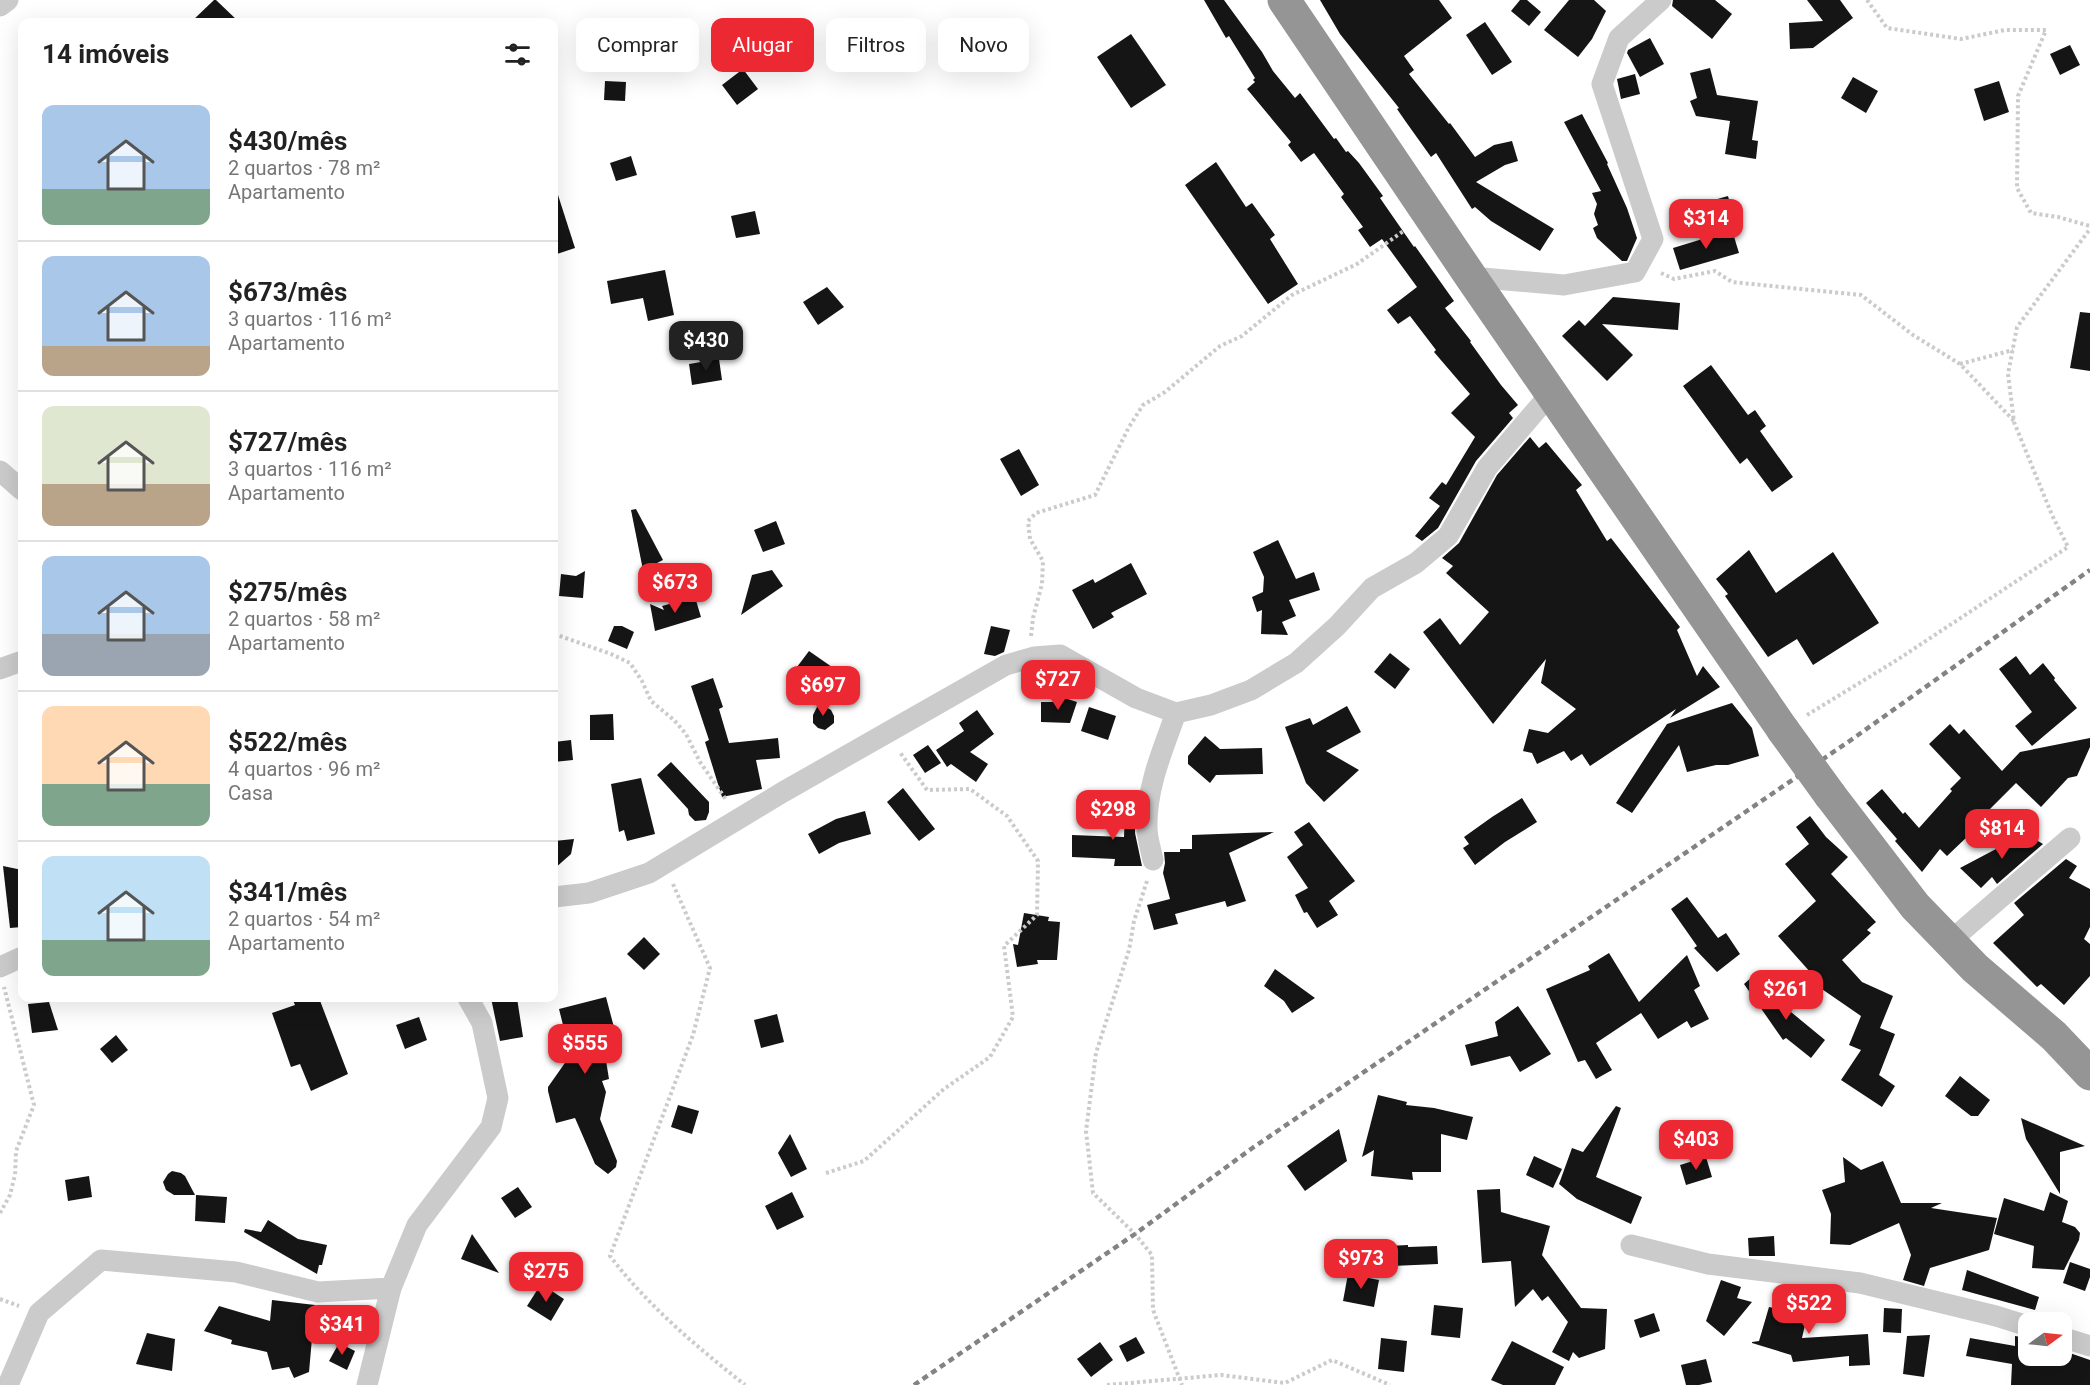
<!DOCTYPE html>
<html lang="pt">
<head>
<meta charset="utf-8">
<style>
	body { margin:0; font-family:Roboto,sans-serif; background:#f2f2f2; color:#222; height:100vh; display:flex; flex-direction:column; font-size:22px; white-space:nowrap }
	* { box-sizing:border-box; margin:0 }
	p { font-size:20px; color:#767676 }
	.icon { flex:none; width:33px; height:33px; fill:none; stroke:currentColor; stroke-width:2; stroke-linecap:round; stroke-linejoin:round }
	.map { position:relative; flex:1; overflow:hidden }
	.panel { position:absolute; left:18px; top:18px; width:540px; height:984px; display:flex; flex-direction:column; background:#fff; border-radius:12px; box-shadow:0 6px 24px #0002 }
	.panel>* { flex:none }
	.banner { position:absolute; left:576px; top:18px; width:570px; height:54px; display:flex; gap:12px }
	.needle { width:39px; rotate:75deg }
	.controls { position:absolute; left:2018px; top:1312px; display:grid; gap:12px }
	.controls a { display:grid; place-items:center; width:54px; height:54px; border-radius:12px; background:#fff; box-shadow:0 6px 24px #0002; font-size:30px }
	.price { position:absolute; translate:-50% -51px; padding:0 14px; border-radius:12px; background:#ec2933; color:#fff; font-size:20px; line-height:39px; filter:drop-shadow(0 2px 3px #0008) }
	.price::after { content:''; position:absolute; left:50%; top:36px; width:18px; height:14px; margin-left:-9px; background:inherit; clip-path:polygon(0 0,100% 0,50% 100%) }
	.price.active { background:#222; color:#fff }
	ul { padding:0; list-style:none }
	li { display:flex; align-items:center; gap:18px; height:150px; padding:0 24px }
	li+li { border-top:2px solid #e0e0e0 }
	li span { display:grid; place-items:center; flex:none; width:168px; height:120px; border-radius:12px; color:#555 }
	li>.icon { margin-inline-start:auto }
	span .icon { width:72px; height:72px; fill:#fffc; stroke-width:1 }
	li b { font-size:26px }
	h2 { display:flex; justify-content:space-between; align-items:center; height:72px; padding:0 24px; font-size:26px }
	.pill { padding:0 21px; border-radius:12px; background:#fff; box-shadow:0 6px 24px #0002; font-size:21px; line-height:54px }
	.pill.active { background:#ec2933; color:#fff }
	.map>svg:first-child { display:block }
	.building { fill:#151515 }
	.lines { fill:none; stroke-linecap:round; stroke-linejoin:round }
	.path { stroke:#cbcbcb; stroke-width:4; stroke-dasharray:3 3; stroke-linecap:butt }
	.street { stroke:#cbcbcb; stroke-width:21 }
	.highway { stroke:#959595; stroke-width:33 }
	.rail { stroke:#838383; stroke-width:4.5; stroke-dasharray:6 4.5; stroke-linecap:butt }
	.highway-bridge { stroke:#959595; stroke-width:33 }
</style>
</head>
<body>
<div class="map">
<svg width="2090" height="1385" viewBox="0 0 2090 1385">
	<rect width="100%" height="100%" fill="#fff"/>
	<!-- building -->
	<g class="building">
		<polygon points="214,0 216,0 239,22 191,22"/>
		<polygon points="1204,0 1224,0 1262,52 1273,71 1295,98 1300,93 1334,139 1336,138 1346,152 1348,151 1359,163 1383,196 1380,198 1414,247 1415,246 1454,301 1445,308 1471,341 1470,342 1501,385 1518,405 1509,413 1513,418 1476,461 1438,528 1422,541 1415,536 1440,506 1429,498 1442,482 1446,485 1475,437 1451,413 1470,394 1434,352 1436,350 1410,316 1398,324 1387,310 1417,287 1382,239 1370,247 1358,230 1363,227 1341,197 1344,194 1314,153 1301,162 1288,145 1291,142 1247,89 1255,82 1253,80 1255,78 1229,36 1226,38"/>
		<polygon points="1320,0 1439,0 1452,18 1404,56 1414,70 1409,74 1449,124 1450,123 1475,157 1494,145 1512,141 1518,161 1505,165 1476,182 1554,229 1540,251 1491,221 1475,207 1472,209 1436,153 1431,157 1406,122 1397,109 1399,108 1340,34"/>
		<polygon points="1520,0 1527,0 1541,12 1529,26 1511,11"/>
		<polygon points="1569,0 1594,0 1606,11 1592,39 1578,57 1544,30"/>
		<polygon points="1673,0 1715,0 1732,14 1712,39 1672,6"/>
		<polygon points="1807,0 1840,0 1853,18 1813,48 1790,49 1789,23 1823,21"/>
		<polygon points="778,18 799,33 786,51 765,36"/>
		<polygon points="1485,22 1512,62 1492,75 1466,35"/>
		<polygon points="638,24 644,48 624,53 619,29"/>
		<polygon points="1131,34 1166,85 1131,108 1097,57"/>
		<polygon points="1650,38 1664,64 1640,77 1627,53 1628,50"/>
		<polygon points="2070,45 2080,65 2060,75 2050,54"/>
		<polygon points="1710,68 1717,95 1758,101 1752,140 1758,141 1756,159 1725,154 1730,121 1696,116 1690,101 1697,98 1690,73"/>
		<polygon points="743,69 758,89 737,105 722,85"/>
		<polygon points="1635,74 1640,94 1621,99 1617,79"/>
		<polygon points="1853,77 1878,91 1866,113 1841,98"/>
		<polygon points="605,81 626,82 625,101 604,100"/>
		<polygon points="1999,81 2009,112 1984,121 1974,89"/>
		<polygon points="1582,114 1608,163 1607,164 1627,208 1637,238 1627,261 1622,261 1597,238 1593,228 1598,225 1594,214 1597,204 1592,193 1601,191 1564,122"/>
		<polygon points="631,156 637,175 616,181 610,163"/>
		<polygon points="1216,162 1246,207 1252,203 1275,235 1270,239 1298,284 1268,304 1185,185"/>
		<polygon points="554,195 558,195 575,248 554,255"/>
		<polygon points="1728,196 1735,221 1715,227 1707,202"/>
		<polygon points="755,211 760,234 736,238 731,216"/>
		<polygon points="1732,230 1739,253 1680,270 1673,248"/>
		<polygon points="665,270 674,315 648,321 643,298 611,304 607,281"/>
		<polygon points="827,287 844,307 818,325 803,302"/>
		<polygon points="1613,297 1680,303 1678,330 1602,324 1633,355 1607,381 1562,336 1579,320 1585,326"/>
		<polygon points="2080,312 2090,313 2090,371 2070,368"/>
		<polygon points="719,359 722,380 692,385 689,364"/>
		<polygon points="1711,365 1748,415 1755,410 1766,426 1760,431 1793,477 1772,492 1747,458 1740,464 1683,386"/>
		<polygon points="1530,437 1539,448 1546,442 1582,485 1576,490 1607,541 1611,538 1680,627 1677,630 1697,676 1703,666 1720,687 1670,718 1676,709 1590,766 1582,754 1571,761 1564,751 1537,764 1532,753 1523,751 1529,729 1548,733 1576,709 1541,683 1546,659 1493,724 1423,632 1440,618 1460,645 1489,612 1446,573 1453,566 1442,558 1459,543 1497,475"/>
		<polygon points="1019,449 1039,485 1021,496 1000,459"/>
		<polygon points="636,509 663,560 643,570 631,510"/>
		<polygon points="776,521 785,544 763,552 754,530"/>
		<polygon points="1278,540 1296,579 1314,572 1320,590 1289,600 1296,616 1282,622 1288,635 1261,634 1262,610 1257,612 1252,597 1263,592 1264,577 1253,552"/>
		<polygon points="1749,550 1776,593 1833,552 1879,623 1813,665 1797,639 1768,657 1725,596 1728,594 1716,579"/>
		<polygon points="1131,563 1147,594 1111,613 1114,617 1093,629 1072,590 1093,579 1095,583"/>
		<polygon points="772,570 783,586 741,615 752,575"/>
		<polygon points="585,571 583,598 559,596 561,574 576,576"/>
		<polygon points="695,597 701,617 655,631 650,604 664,610 662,606"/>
		<polygon points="614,626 622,626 634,632 627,649 608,641"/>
		<polygon points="991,626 1010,630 1004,652 995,656 984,654"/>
		<polygon points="809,651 832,667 815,692 791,675"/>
		<polygon points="1390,653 1410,669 1395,689 1374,672"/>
		<polygon points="2016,656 2030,675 2043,663 2055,678 2054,680 2077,708 2032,746 2015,726 2032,712 1999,669"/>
		<polygon points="713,678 723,707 719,709 729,743 778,738 780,758 756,760 762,789 722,797 705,742 709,740 691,686"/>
		<polygon points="1055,695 1077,702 1070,723 1041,722 1041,702 1053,702"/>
		<polygon points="819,703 831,710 834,716 834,723 825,730 818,728 813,723 813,715"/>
		<polygon points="1732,703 1752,728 1759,756 1728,765 1716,765 1687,772 1679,745 1632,813 1616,803 1667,724"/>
		<polygon points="1347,706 1361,732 1326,751 1359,770 1324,802 1306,783 1285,727 1310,718 1313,725"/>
		<polygon points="1089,707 1116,716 1108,740 1081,731"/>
		<polygon points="977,710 994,734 970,752 988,764 976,782 951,764 947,767 936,750 964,731 959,723"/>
		<polygon points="613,714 614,740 590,740 590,715"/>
		<polygon points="1950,724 1959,734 1964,729 2002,771 2020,752 2090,738 2090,747 2077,776 2068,778 2041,807 2016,783 1986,813 1989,816 1947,856 1940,849 1922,872 1895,841 1897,839 1866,803 1882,789 1903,814 1905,812 1919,828 1952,791 1950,789 1961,778 1929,744"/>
		<polygon points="1205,736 1220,749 1262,748 1263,774 1216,775 1210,783 1188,764 1188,756"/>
		<polygon points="571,740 573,760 554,762 554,742"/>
		<polygon points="928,745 941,763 925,773 913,755"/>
		<polygon points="671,762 709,802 709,812 706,820 695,821 689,815 688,809 657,775"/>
		<polygon points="641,778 655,834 627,841 624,830 619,832 611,784"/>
		<polygon points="903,788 935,829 919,841 887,802"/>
		<polygon points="1126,790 1135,790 1135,833 1142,866 1114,866 1115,859 1072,857 1072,835 1124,837"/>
		<polygon points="1522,798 1537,822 1505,842 1475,865 1463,848 1469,844 1464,837 1492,817"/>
		<polygon points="865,811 871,834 839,843 819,854 808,834 836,819"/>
		<polygon points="1810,816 1826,837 1848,857 1831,874 1876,922 1867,930 1871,933 1842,960 1862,982 1893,996 1880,1028 1895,1034 1879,1075 1895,1086 1882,1107 1841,1080 1861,1050 1849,1045 1861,1016 1816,985 1819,982 1778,936 1816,901 1785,864 1809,844 1796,827"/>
		<polygon points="1309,822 1355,881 1329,901 1338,915 1317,928 1307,912 1304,913 1295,895 1308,888 1287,857 1303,845 1294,832"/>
		<polygon points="2032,830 2038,841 2043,844 1997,884 1992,877 1981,888 1960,868"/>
		<polygon points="1274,832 1229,853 1246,901 1227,907 1225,901 1175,914 1178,924 1154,930 1147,905 1170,899 1163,873 1165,863 1164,852 1180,852 1180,849 1192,849 1192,835"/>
		<polygon points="574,839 571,854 554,869 554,841"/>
		<polygon points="2066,859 2077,866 2069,878 2090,889 2090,927 2084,939 2090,944 2090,976 2064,1005 2041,984 2037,987 1993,943 2024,915 2014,903"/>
		<polygon points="3,866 22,870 22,927 10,928"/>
		<polygon points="1687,897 1718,938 1726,933 1740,954 1717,972 1694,948 1697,946 1671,909"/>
		<polygon points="1024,913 1049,917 1048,921 1060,922 1057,960 1037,960 1038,964 1017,967 1013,944 1018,945"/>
		<polygon points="644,937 660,954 644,970 627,954"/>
		<polygon points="1609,953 1639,1002 1687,955 1700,986 1694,990 1709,1019 1691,1028 1687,1021 1658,1039 1641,1013 1596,1043 1612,1070 1596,1079 1585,1060 1578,1062 1546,989 1590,970 1588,966"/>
		<polygon points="1275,969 1315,998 1292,1013 1284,1001 1264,986"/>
		<polygon points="1752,977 1789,1015 1791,1012 1825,1040 1811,1058 1786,1038 1783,1040 1744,984"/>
		<polygon points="606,997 621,1054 601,1030 609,1079 602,1081 606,1092 600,1119 617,1161 616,1167 608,1174 595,1164 575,1118 556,1123 548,1091 548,1087 567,1060 561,1060 556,1035 565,1033 559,1009"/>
		<polygon points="292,998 319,998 348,1074 311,1091 300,1064 291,1067 272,1013 295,1005"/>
		<polygon points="491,998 517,998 523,1037 500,1041"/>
		<polygon points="49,1002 58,1030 32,1033 28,1004"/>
		<polygon points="1518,1006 1551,1054 1520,1072 1510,1056 1471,1066 1465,1045 1498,1036 1495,1022"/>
		<polygon points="777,1014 784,1042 761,1048 754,1020"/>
		<polygon points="419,1017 427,1040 405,1049 396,1025"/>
		<polygon points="116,1035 128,1050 112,1063 100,1049"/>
		<polygon points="1960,1076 1990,1100 1978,1116 1971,1116 1945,1096"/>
		<polygon points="1378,1095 1407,1102 1406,1105 1434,1108 1473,1117 1467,1140 1441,1134 1441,1172 1412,1172 1413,1180 1371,1176 1374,1150 1362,1157"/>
		<polygon points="678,1105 699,1111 692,1134 671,1127"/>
		<polygon points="1616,1106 1621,1108 1596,1177 1642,1197 1631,1224 1577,1199 1559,1184 1572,1148 1583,1152"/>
		<polygon points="2021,1118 2085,1146 2060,1152 2060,1194 2026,1139"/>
		<polygon points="1339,1129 1347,1161 1305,1191 1287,1166"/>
		<polygon points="790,1134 807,1169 791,1177 778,1153"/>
		<polygon points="1534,1156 1562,1169 1553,1188 1526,1175"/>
		<polygon points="1706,1157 1712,1177 1686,1185 1680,1165"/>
		<polygon points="1843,1157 1861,1170 1883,1161 1901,1203 1942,1203 1931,1208 1997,1218 1989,1250 1930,1268 1924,1286 1903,1280 1911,1255 1899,1223 1850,1245 1830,1244 1831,1214 1822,1190 1845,1182"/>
		<polygon points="172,1171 181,1173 185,1176 195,1195 174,1195 166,1190 163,1182 168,1174"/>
		<polygon points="89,1176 92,1197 68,1201 65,1180"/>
		<polygon points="518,1187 532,1207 515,1218 501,1198"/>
		<polygon points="1500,1189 1501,1212 1550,1226 1542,1255 1581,1308 1607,1309 1605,1349 1579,1358 1573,1352 1569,1361 1552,1352 1568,1322 1548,1296 1542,1301 1533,1289 1515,1307 1511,1261 1482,1263 1477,1190"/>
		<polygon points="792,1192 804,1217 777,1230 765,1206"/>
		<polygon points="2050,1192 2068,1201 2062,1222 2075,1227 2080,1233 2079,1240 2064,1270 2032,1268 2034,1246 1994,1234 2004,1198 2044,1211"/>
		<polygon points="196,1195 227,1197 225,1223 195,1221"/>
		<polygon points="268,1220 298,1239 327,1245 322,1265 319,1265 317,1274 244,1232 245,1229 261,1232"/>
		<polygon points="472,1234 499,1273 461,1259"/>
		<polygon points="1774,1236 1775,1256 1749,1256 1748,1238"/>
		<polygon points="1408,1245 1408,1247 1437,1246 1438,1264 1369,1267 1368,1247"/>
		<polygon points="2070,1262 2090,1269 2090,1277 2085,1291 2063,1283"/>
		<polygon points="1967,1270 2039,1297 2035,1310 1962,1290"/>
		<polygon points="1348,1274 1379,1280 1374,1307 1343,1301"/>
		<polygon points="1721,1280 1741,1287 1737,1298 1752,1302 1724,1336 1706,1321"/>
		<polygon points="541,1284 564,1299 551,1321 527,1306"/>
		<polygon points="1793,1287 1813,1290 1802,1338 1868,1334 1870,1365 1849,1366 1849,1356 1793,1362 1791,1355 1752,1343 1752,1342 1759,1341 1769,1307 1787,1311"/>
		<polygon points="272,1300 315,1305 309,1372 294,1378 289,1367 272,1370 267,1352 231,1344 232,1340 204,1331 219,1306 270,1321"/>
		<polygon points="1434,1305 1463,1308 1460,1338 1431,1335"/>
		<polygon points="1884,1308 1902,1309 1901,1333 1883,1332"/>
		<polygon points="1654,1313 1660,1331 1640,1338 1634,1320"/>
		<polygon points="147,1333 175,1339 172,1371 136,1364"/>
		<polygon points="1930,1335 1924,1377 1903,1374 1907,1336"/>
		<polygon points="2015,1336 2028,1338 2028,1356 2061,1356 2061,1350 2090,1360 2090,1385 2011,1385 2012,1364 1966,1356 1970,1338 2015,1346"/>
		<polygon points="1136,1337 1145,1353 1127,1362 1119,1346"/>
		<polygon points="1381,1338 1407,1341 1404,1372 1378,1369"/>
		<polygon points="1512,1341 1564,1367 1555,1385 1503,1385 1491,1380"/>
		<polygon points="1100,1342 1113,1360 1091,1377 1077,1359"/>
		<polygon points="339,1343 355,1351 347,1370 329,1361"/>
		<polygon points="1706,1359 1712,1382 1699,1385 1686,1385 1681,1365"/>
	</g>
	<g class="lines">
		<!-- path -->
		<g class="path">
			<polyline points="1867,0 1887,28 1961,39 2005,30 2046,30 2018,96 2017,188 2031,213 2058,217 2090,226"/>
			<polyline points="1661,273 1674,279 1715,271 1732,282 1861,295 1913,335 1960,364 2014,421"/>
			<polyline points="1960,364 2013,350"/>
			<polyline points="554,634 611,654 630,663 642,681 651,701 674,720 686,734 700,762 727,801"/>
			<polyline points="1031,636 1033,618 1042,584 1043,561 1030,539 1028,521 1036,513 1095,495 1129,427 1143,405 1165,392 1220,346 1242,336 1292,295 1357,264 1405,230"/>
			<polyline points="1807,715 1897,660 2068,547 2052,515 2014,422 2008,374 2017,327 2090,229"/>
			<polyline points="1147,881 1134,921 1129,950 1096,1053 1086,1131 1093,1193 1135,1234 1152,1255 1153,1310 1182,1385"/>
			<path d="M673 884 710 968 693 1035 610 1256C648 1306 696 1346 745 1385"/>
			<polyline points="826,1173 864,1161 944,1089 990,1057 1013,1017 1004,946 1037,915 1038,861 1007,816 970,789 927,790 899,751"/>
			<polyline points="0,1213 10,1195 15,1175 16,1151 34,1105 4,987"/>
			<polyline points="0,1299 19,1306"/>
			<polyline points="1107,1385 1221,1375 1285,1383 1332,1360 1390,1385"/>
		</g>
		<!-- street -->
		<g class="street">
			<polyline points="0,6 8,0"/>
			<polyline points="1471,277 1564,285 1635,272 1653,239 1602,84 1619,38 1661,0"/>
			<polyline points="0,471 22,490"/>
			<polyline points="0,669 22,661"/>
			<path d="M1153 860C1151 850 1147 838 1147 828 1146 788 1163 749 1176 713"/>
			<polyline points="554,897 589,893 649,873 783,792 906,722 1006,665 1034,657 1060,655 1136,698 1176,713 1211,705 1251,690 1296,663 1337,626 1372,588 1416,563 1448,536 1487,468 1551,393"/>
			<polyline points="1949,942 2070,838"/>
			<polyline points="0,967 22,957"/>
			<polyline points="1631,1245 1708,1264 1860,1283 1996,1316 2028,1326"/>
			<polyline points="2061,1337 2090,1346"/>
			<polyline points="8,1385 39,1313 101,1260 236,1272 318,1292 391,1288 417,1225 491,1127 498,1098 482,1023 468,998"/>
			<polyline points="367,1385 391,1288"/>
		</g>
		<!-- highway -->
		<g class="highway">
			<polyline points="1284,0 1471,277 1783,730"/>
			<polyline points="1830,795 1915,906 1975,968 2054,1036 2090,1074"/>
		</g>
		<!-- rail -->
		<polyline class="rail" points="914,1385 1135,1234 1251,1149 1851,740 2090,570"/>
		<!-- highway-bridge -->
		<polyline class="highway-bridge" points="1783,730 1830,795"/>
	</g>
</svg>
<div class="controls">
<a><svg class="needle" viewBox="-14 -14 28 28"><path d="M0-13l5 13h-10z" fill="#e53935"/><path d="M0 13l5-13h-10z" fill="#767676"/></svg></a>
</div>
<b class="price" style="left:1706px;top:250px">$314</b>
<b class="price active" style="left:706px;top:372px">$430</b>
<b class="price" style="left:675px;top:614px">$673</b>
<b class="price" style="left:1058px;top:711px">$727</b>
<b class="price" style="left:823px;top:717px">$697</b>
<b class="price" style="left:1113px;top:841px">$298</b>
<b class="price" style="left:2002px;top:860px">$814</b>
<b class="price" style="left:1786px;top:1021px">$261</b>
<b class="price" style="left:585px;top:1075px">$555</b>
<b class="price" style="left:1696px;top:1171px">$403</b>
<b class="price" style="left:1361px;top:1290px">$973</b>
<b class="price" style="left:546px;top:1303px">$275</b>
<b class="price" style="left:1809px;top:1335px">$522</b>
<b class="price" style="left:342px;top:1356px">$341</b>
<div class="banner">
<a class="pill">Comprar</a>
<a class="pill active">Alugar</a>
<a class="pill">Filtros</a>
<a class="pill">Novo</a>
</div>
<section class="panel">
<h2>14 imóveis<svg class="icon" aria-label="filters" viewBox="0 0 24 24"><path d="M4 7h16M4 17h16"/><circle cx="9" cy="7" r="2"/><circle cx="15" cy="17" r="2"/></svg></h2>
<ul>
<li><span style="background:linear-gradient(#a9c7e8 70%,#7fa58c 0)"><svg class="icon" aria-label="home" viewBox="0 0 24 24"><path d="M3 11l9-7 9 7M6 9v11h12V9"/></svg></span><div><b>$430/mês</b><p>2 quartos · 78 m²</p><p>Apartamento</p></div></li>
<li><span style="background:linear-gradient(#a9c7e8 75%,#b9a48a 0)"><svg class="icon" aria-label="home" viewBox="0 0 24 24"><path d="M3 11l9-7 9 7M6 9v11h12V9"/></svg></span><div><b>$673/mês</b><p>3 quartos · 116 m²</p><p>Apartamento</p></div></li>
<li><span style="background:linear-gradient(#dfe7d0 65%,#b9a48a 0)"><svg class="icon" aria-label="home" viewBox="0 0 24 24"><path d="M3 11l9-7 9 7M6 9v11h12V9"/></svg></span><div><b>$727/mês</b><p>3 quartos · 116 m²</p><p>Apartamento</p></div></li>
<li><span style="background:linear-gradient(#a9c7e8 65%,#9aa5b1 0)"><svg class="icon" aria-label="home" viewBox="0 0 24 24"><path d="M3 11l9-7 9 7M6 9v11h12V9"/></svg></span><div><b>$275/mês</b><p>2 quartos · 58 m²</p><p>Apartamento</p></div></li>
<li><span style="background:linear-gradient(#ffd9b3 65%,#7fa58c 0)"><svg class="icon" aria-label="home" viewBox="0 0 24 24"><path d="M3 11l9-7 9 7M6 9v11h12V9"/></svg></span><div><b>$522/mês</b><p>4 quartos · 96 m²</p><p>Casa</p></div></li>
<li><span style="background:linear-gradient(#bfe0f5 70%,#7fa58c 0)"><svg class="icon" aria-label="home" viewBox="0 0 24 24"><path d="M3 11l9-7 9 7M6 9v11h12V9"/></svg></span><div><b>$341/mês</b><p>2 quartos · 54 m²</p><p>Apartamento</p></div></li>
</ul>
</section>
</div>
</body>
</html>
